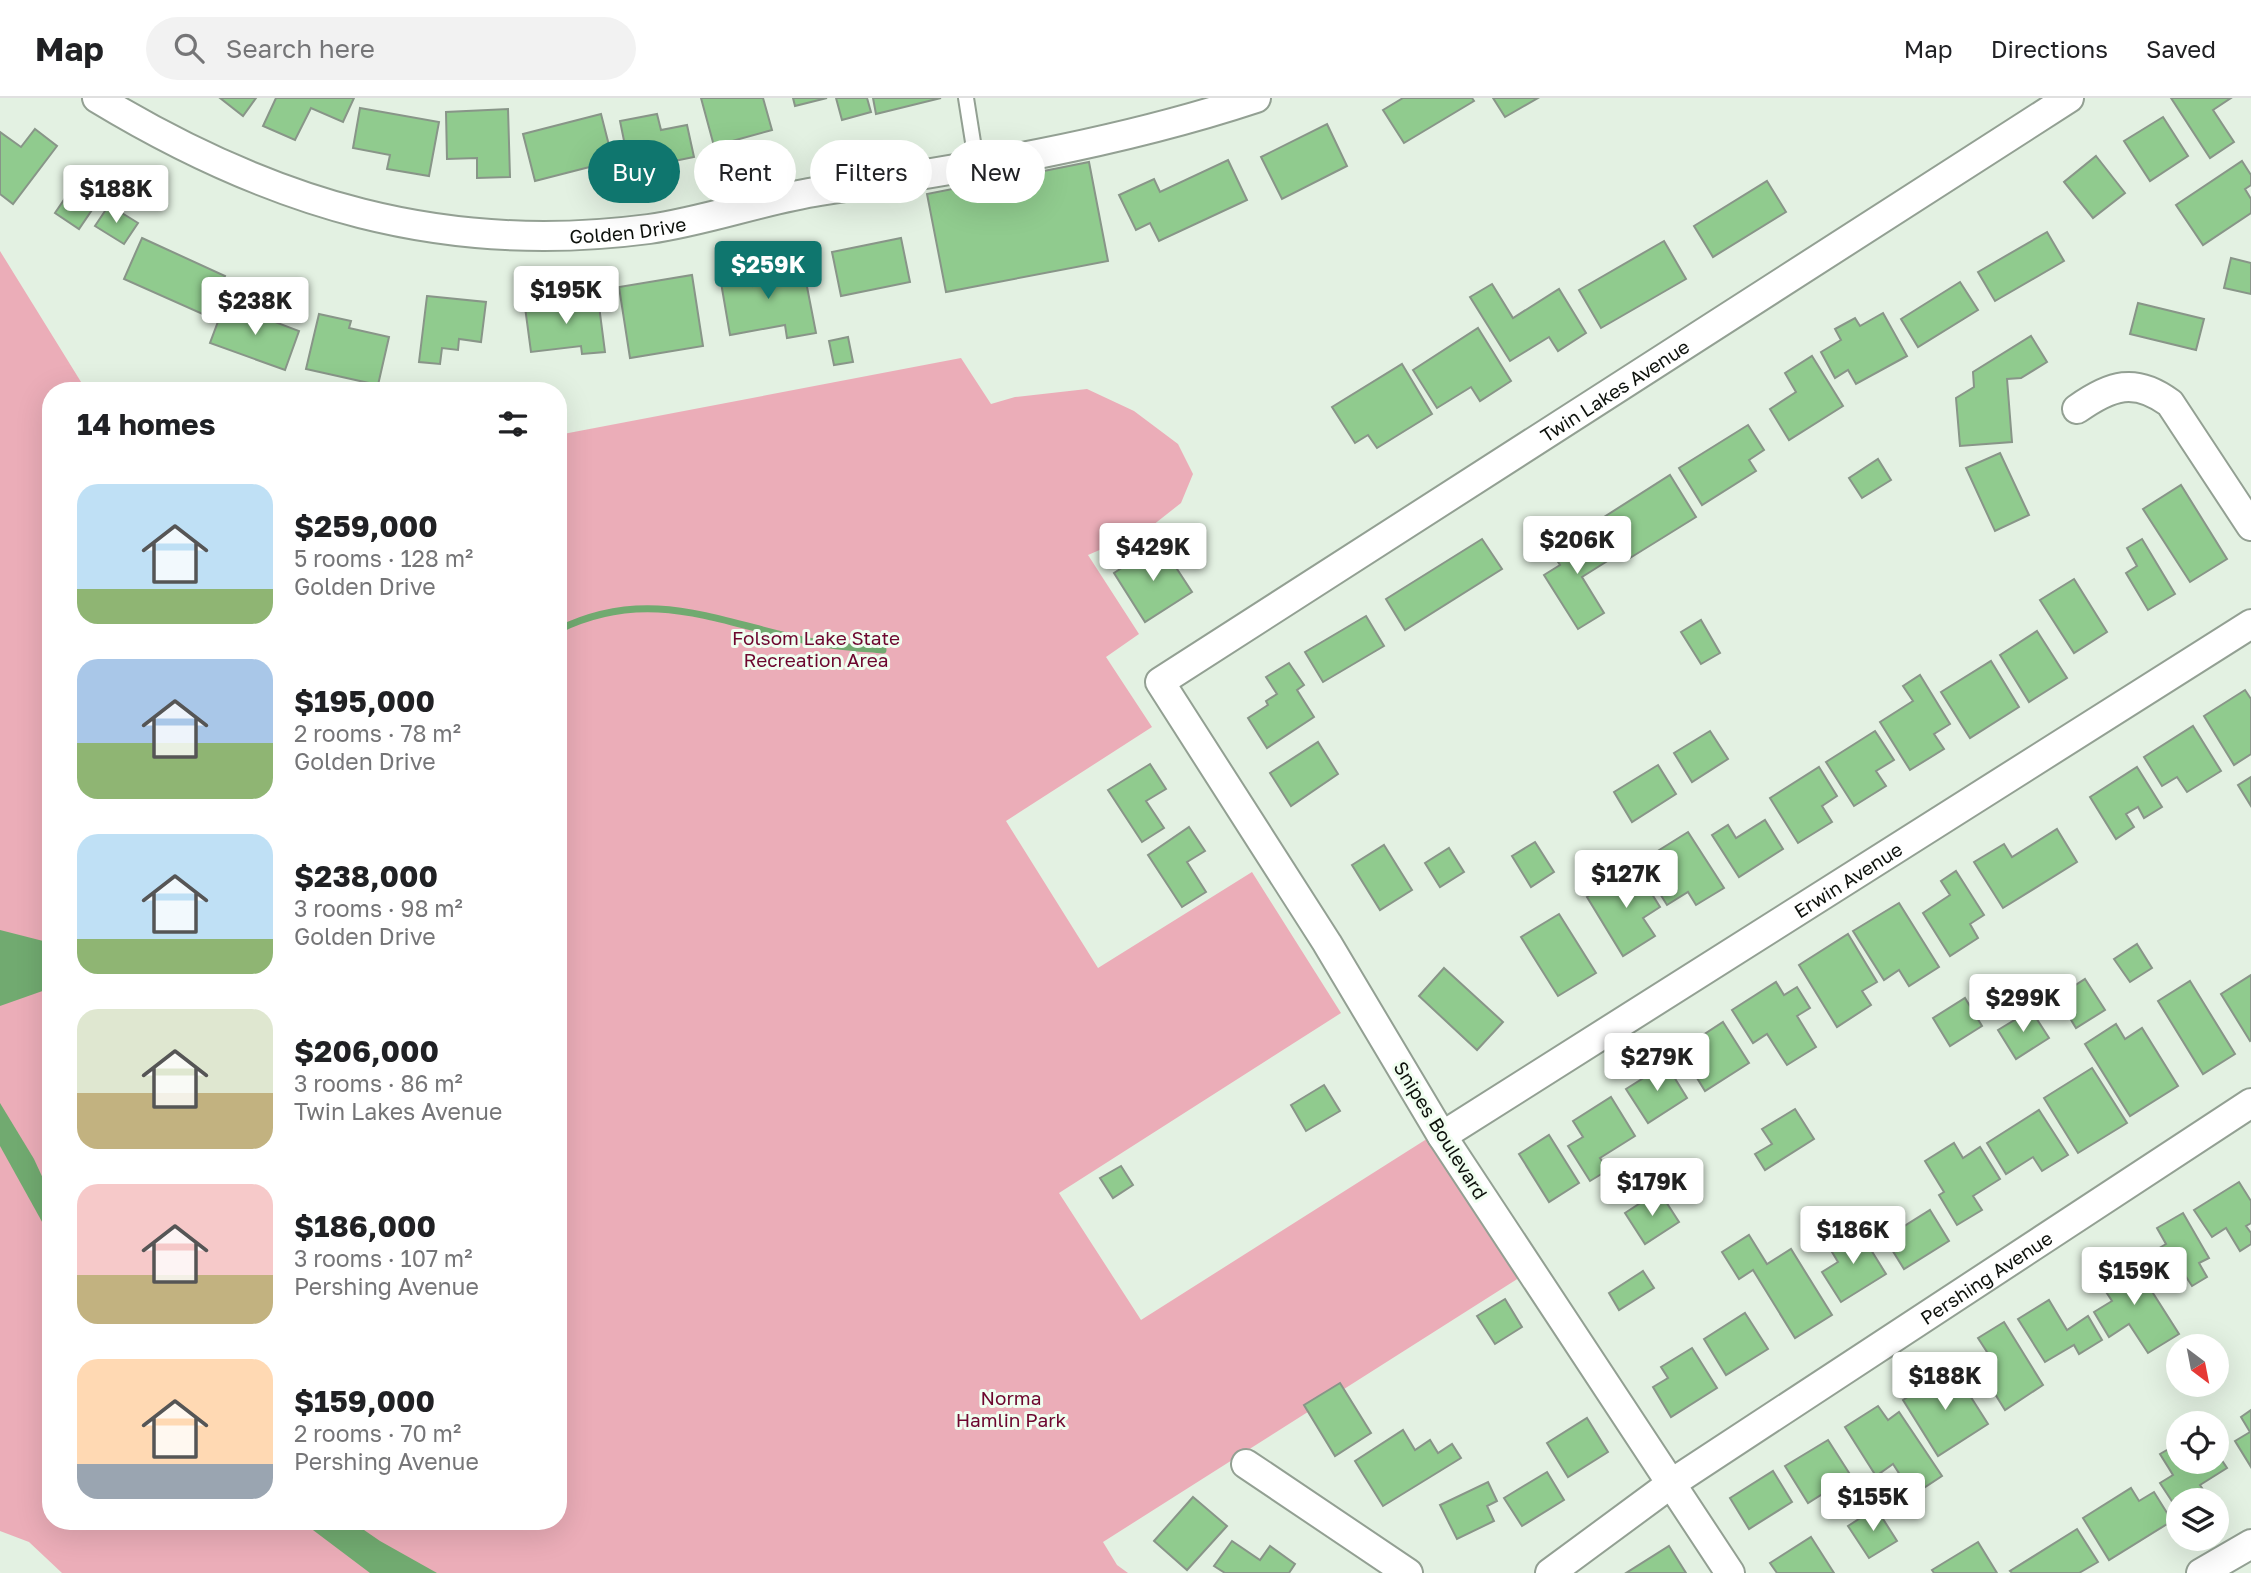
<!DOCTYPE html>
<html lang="en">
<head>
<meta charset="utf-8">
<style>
	body { margin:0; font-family:"Golos Text",sans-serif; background:#f2f2f2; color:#202124; height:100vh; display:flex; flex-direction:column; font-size:26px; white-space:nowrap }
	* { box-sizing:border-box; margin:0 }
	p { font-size:23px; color:#757577 }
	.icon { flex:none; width:38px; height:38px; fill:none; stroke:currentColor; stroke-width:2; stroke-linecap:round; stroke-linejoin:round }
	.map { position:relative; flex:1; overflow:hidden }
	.side { position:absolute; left:42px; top:284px; width:525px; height:1148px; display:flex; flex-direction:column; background:#fff; border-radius:28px; box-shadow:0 7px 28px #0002 }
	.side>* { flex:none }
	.guide { position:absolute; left:588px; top:42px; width:665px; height:63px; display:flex; gap:14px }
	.needle { width:46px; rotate:148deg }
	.fabs { position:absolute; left:2166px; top:1236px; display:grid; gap:14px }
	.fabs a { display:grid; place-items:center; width:63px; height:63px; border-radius:50%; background:#fff; box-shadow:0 7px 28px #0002; font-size:35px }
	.price { position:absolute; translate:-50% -60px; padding:0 16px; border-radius:7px; background:#fff; color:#222; font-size:23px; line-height:46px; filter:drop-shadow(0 2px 4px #0008) }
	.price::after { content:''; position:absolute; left:50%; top:42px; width:21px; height:16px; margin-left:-10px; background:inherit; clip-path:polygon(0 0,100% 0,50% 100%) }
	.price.on { background:#0f766e; color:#fff }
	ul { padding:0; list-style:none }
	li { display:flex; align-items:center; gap:21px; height:175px; padding:0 35px }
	li span { display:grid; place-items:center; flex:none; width:196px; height:140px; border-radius:21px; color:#555 }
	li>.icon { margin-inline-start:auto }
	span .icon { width:84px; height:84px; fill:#fffc; stroke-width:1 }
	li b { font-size:30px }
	h2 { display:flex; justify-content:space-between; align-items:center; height:84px; padding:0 35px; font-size:30px }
	.pill { padding:0 24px; border-radius:32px; background:#fff; box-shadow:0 7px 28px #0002; font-size:24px; line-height:63px }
	.pill.on { background:#0f766e; color:#fff }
	header { display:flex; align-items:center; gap:42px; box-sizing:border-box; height:98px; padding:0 35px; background:#fff; border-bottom:2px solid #e0e0e0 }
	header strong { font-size:33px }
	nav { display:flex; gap:38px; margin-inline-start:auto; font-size:24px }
	.search { width:490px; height:63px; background:#f2f2f2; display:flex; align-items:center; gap:18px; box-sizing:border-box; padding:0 24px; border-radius:38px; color:#757577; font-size:26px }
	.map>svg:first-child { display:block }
	.green { fill:#ebadb8 }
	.water { fill:#71aa70 }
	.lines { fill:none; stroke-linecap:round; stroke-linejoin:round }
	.stream { stroke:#71aa70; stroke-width:7 }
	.building { fill:#90cb8e; stroke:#889588; stroke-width:2 }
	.service-casing { stroke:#93a093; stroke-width:18 }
	.minor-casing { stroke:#93a093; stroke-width:32 }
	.service { stroke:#fff; stroke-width:14 }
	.minor { stroke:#fff; stroke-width:28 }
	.labels { text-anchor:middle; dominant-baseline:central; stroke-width:6; stroke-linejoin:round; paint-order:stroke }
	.street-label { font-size:19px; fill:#0d110c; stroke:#f0fef0 }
	.park-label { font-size:19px; fill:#6d062e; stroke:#f0fef0 }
</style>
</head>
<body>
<header>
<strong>Map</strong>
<div class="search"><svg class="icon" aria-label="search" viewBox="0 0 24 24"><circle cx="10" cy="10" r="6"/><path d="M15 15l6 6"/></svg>Search here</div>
<nav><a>Map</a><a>Directions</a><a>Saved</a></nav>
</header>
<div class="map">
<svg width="2251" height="1475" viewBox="0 0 2251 1475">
	<rect width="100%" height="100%" fill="#e3f1e2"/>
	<!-- green -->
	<polygon class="green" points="0,153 86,292 51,292 51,1423 558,1423 558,337 961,260 991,306 1015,299 1087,291 1134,313 1178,346 1193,376 1181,405 1148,431 1088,457 1139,536 1106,559 1152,629 1006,723 1098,870 1252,774 1341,915 1059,1095 1141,1222 1433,1037 1522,1178 1103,1444 1117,1467 1128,1475 62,1475 29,1444 0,1433"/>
	<!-- water -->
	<g class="water">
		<polygon points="0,832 51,845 51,890 0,908"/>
		<polygon points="0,1005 34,1061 51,1098 51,1140 0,1048"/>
		<polygon points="301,1423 351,1423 380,1443 437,1475 370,1475"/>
	</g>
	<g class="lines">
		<!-- stream -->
		<path class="stream" d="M558 532C651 486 722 526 813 544 836 549 860 550 883 552"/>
	</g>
	<!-- building -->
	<g class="building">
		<polygon points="220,0 256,0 243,18"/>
		<polygon points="276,0 354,0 343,24 311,10 295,42 263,28"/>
		<polygon points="701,0 763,0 772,32 714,48"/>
		<polygon points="793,0 827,0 795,8"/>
		<polygon points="836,0 867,0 871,14 842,22"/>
		<polygon points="873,0 941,0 876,16"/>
		<polygon points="1403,0 1472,0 1474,3 1404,45 1383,12"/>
		<polygon points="1493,0 1538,0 1505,19"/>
		<polygon points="2171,0 2231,0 2213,12 2234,44 2210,60"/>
		<polygon points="360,10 439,24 429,78 387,71 390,57 353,50"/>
		<polygon points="508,11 510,79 477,80 477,60 447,61 446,14"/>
		<polygon points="601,16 613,63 535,83 523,36"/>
		<polygon points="657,16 661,32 687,27 694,59 630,72 620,23"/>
		<polygon points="2163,19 2188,58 2150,83 2124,43"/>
		<polygon points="1327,26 1347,68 1282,101 1261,59"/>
		<polygon points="35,31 57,48 13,106 0,96 0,34 21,49"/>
		<polygon points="2096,58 2125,95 2093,120 2064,84"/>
		<polygon points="1228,62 1247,102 1159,143 1150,125 1136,132 1119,97 1154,81 1160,94"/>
		<polygon points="2242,63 2251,77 2251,87 2245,91 2251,101 2251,115 2203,147 2176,107"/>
		<polygon points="1089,64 1108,163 946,194 927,96"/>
		<polygon points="1767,83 1786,114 1713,159 1694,128"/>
		<polygon points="72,90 96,106 79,131 55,115"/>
		<polygon points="109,107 138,125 124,146 95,128"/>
		<polygon points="2047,134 2064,163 1995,203 1978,174"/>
		<polygon points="142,140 225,178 207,218 124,181"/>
		<polygon points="901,140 910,184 841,198 832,154"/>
		<polygon points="1664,143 1686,181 1601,230 1579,192"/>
		<polygon points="2231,160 2251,165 2251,196 2224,190"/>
		<polygon points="802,163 816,235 787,240 785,227 730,237 719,173 749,168 753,188 777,183 775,169"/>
		<polygon points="692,177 703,248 630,260 619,189"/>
		<polygon points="1960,184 1978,212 1918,249 1901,221"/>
		<polygon points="1492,186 1513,220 1559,191 1586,235 1558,253 1549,239 1510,263 1470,199"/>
		<polygon points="427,198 486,204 481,244 459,241 458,252 442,250 440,266 419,264"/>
		<polygon points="598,200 605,254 582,256 581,248 531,254 525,209"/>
		<polygon points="225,205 299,233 285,272 210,245"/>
		<polygon points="2138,205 2204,221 2196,252 2130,236"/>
		<polygon points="1883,215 1907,258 1856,286 1848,272 1835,280 1821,254 1841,242 1835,231 1855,220 1860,228"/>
		<polygon points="319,216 351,223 349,230 389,239 378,287 306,271"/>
		<polygon points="1478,230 1511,283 1480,303 1471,289 1437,310 1413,272"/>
		<polygon points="2031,238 2047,264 2021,280 2007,281 2012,344 1960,348 1956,300 1974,289 1973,274"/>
		<polygon points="848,239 853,264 834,267 829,243"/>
		<polygon points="1812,258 1843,308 1789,342 1770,311 1796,294 1785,275"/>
		<polygon points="1402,266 1432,316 1377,350 1368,337 1355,345 1332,309"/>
		<polygon points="1748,327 1764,352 1749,362 1756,373 1702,407 1679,370"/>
		<polygon points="2000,355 2029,417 1995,433 1966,370"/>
		<polygon points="1878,361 1891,382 1862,400 1849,380"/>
		<polygon points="1670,377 1696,419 1630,460 1604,419"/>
		<polygon points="2181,387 2227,461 2190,484 2143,411"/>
		<polygon points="1588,429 1609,462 1582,479 1604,515 1578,531 1544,477 1560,467 1551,453"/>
		<polygon points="1482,441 1502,471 1405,532 1386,501"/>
		<polygon points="2142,441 2175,496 2148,512 2126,475 2137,468 2127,450"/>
		<polygon points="1160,445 1192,494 1145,524 1114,475"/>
		<polygon points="2074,481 2107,534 2074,555 2040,502"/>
		<polygon points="1366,518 1384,548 1323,584 1305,554"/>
		<polygon points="1701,522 1720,555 1701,566 1681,534"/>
		<polygon points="2037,533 2067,580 2029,604 2000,557"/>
		<polygon points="1991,563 2019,609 1970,640 1941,594"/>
		<polygon points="1289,565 1304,587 1297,592 1314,619 1267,650 1248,620 1268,607 1266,603 1277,596 1266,579"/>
		<polygon points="1920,577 1950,626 1934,636 1944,651 1910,672 1880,624 1913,603 1903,588"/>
		<polygon points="2245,592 2251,601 2251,656 2234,667 2204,618"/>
		<polygon points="2193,628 2221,673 2187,694 2177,679 2162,688 2144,659"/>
		<polygon points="1710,633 1728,661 1692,684 1674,655"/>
		<polygon points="1875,633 1894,662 1876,673 1886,688 1854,708 1826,664"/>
		<polygon points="1318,644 1338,676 1291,708 1270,675"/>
		<polygon points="1150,666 1166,691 1146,703 1164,730 1142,744 1108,692"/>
		<polygon points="1658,667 1676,696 1632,724 1614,694"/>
		<polygon points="1819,669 1837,698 1822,708 1832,724 1798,745 1770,700"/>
		<polygon points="2137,669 2162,709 2144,720 2138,709 2126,716 2134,729 2116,741 2090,699"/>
		<polygon points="2251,679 2251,708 2238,687"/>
		<polygon points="1765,722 1783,751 1739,779 1712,737 1728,727 1736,740"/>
		<polygon points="1189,729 1205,753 1187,764 1206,794 1182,809 1148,757"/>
		<polygon points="2057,731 2077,764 2003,810 1974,764 2004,746 2012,759"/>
		<polygon points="1688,734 1724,790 1696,807 1688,794 1667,807 1640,764"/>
		<polygon points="1535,744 1554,774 1531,789 1512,758"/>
		<polygon points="1384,747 1412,792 1380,812 1352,767"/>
		<polygon points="1449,750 1464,774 1440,789 1425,765"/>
		<polygon points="1635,769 1660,809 1643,820 1655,838 1623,858 1587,799"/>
		<polygon points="1956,773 1984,817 1970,826 1978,840 1950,858 1923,815 1950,797 1941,783"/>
		<polygon points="1899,805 1939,869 1909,888 1899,872 1884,882 1853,833"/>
		<polygon points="1559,816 1596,875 1558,898 1521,839"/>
		<polygon points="1848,836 1877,884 1862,893 1871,907 1837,929 1799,867"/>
		<polygon points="2137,846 2152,870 2130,884 2114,861"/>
		<polygon points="1444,870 1503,924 1477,952 1419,898"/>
		<polygon points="2251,877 2251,942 2250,943 2221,896"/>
		<polygon points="2085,881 2105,912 2076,930 2057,899"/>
		<polygon points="2190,883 2235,956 2203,976 2158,903"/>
		<polygon points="1776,884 1784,897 1797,889 1810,910 1797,918 1816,949 1787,967 1767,936 1753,945 1732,912"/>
		<polygon points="1965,900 1982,928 1950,948 1933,920"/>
		<polygon points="2031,912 2049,940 2016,961 1998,932"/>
		<polygon points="1723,924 1749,965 1705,993 1680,952"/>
		<polygon points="2116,926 2125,941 2142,930 2178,988 2130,1018 2085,946"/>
		<polygon points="1666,966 1687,1000 1648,1025 1626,991"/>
		<polygon points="2092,970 2127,1025 2078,1055 2044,1000"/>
		<polygon points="1324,987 1340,1013 1306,1033 1291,1007"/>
		<polygon points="1611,999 1635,1038 1600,1060 1608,1072 1590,1083 1568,1048 1583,1039 1573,1023"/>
		<polygon points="1795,1011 1814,1041 1765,1072 1755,1056 1772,1046 1762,1031"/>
		<polygon points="2039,1012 2068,1057 2042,1073 2033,1059 2006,1076 1987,1045"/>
		<polygon points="1549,1037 1579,1085 1549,1104 1519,1056"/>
		<polygon points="1954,1045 1963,1060 1980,1049 2000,1081 1973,1098 1982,1112 1957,1127 1939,1097 1944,1094 1925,1063"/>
		<polygon points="1121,1068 1133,1087 1113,1100 1100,1080"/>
		<polygon points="2239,1084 2251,1103 2251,1125 2246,1128 2251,1135 2251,1146 2240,1153 2226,1130 2212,1139 2194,1112"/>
		<polygon points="1659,1093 1679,1124 1645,1146 1625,1115"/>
		<polygon points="1930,1112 1949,1143 1904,1171 1876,1126 1892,1115 1901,1130"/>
		<polygon points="2183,1115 2209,1160 2199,1165 2207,1179 2192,1188 2183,1174 2156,1190 2139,1162 2166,1146 2157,1130"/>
		<polygon points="1858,1131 1886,1176 1841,1204 1822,1174 1838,1164 1829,1149"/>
		<polygon points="1749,1137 1767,1166 1791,1151 1832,1217 1795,1240 1753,1172 1739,1181 1722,1154"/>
		<polygon points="2130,1159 2179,1236 2148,1255 2129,1226 2109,1239 2094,1214 2112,1203 2097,1180"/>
		<polygon points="1643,1173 1654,1190 1619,1212 1609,1195"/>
		<polygon points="1505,1201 1522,1229 1495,1246 1477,1218"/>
		<polygon points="2049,1202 2067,1232 2088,1218 2102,1242 2079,1256 2074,1247 2045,1264 2018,1221"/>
		<polygon points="1745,1215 1768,1251 1726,1277 1704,1241"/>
		<polygon points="2004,1224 2043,1287 2005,1312 1974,1262 1987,1254 1978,1240"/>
		<polygon points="1692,1250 1717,1290 1671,1319 1653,1289 1668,1280 1661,1269"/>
		<polygon points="1953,1271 1988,1326 1938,1358 1903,1302"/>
		<polygon points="1340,1285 1371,1335 1335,1358 1304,1307"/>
		<polygon points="1878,1308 1888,1322 1899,1314 1942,1378 1913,1397 1893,1366 1876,1378 1845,1329"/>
		<polygon points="2251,1312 2251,1369 2235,1343 2250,1334 2241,1319"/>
		<polygon points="1587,1320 1608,1354 1568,1379 1547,1345"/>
		<polygon points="1403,1332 1415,1352 1430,1342 1438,1355 1452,1346 1461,1360 1383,1408 1355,1363"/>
		<polygon points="1828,1342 1851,1378 1808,1405 1785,1368"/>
		<polygon points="2179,1345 2179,1363 2217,1363 2217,1355 2227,1370 2200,1387 2210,1402 2179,1402 2179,1414 2160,1385 2173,1377 2160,1356"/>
		<polygon points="1773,1373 1792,1404 1749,1431 1730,1400"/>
		<polygon points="1547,1374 1564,1402 1522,1428 1504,1400"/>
		<polygon points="1488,1384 1497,1403 1487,1408 1494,1423 1457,1441 1440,1407"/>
		<polygon points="2131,1390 2139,1403 2154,1394 2172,1423 2109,1462 2083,1420"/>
		<polygon points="1193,1399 1227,1428 1187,1472 1154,1443"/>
		<polygon points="1876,1410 1897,1443 1869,1460 1848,1428"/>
		<polygon points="2077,1431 2098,1464 2079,1475 2012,1475 2010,1473"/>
		<polygon points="1811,1439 1834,1475 1777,1475 1770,1465"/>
		<polygon points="1232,1443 1260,1462 1270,1448 1295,1466 1289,1475 1225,1475 1214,1468"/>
		<polygon points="1978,1444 1997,1475 1934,1475 1932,1472"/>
		<polygon points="1669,1448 1686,1475 1626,1475"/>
	</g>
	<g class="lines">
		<defs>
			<polyline id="service" points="966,0 977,69"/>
			<g id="minor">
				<path id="s1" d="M97 0C272 106 443 158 649 131 706 123 762 102 820 93 968 70 1114 47 1256 0"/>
				<path d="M2077 311C2111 287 2135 279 2170 305L2251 428"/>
				<path id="s2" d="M1442 1038 2251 526"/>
				<polyline points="1246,1366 1408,1475"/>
				<path id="s3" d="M1550 1475 1672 1385 2251 1005"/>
				<path id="s4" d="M1730 1475 1442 1038 1327 845 1160 584 2069 0"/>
				<polyline points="2201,1475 2251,1446"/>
			</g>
		</defs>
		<!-- service casing -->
		<use href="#service" class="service-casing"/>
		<!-- minor casing -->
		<use href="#minor" class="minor-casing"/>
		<!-- service -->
		<use href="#service" class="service"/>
		<!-- minor -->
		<use href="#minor" class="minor"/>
	</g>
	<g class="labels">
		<!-- street labels -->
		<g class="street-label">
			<text stroke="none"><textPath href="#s1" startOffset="558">Golden Drive</textPath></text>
			<text stroke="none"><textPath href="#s4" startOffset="1598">Twin Lakes Avenue</textPath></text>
			<text stroke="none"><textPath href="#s2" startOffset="480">Erwin Avenue</textPath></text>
			<text transform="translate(1441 1032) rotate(58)">Snipes Boulevard</text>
			<text stroke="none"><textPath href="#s3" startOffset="527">Pershing Avenue</textPath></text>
		</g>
		<!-- park labels -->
		<g class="park-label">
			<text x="816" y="539">Folsom Lake State<tspan x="816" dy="22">Recreation Area</tspan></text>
			<text x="1011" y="1299">Norma<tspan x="1011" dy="22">Hamlin Park</tspan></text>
		</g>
	</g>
</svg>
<div class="fabs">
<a><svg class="needle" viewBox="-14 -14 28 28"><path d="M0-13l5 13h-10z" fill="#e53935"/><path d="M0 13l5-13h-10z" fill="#757577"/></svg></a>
<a><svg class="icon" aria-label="locate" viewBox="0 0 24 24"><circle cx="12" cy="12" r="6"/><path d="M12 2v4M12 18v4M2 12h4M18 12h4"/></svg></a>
<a><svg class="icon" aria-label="layers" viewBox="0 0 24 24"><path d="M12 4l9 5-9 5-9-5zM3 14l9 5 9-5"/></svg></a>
</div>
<b class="price" style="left:116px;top:127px">$188K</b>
<b class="price on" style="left:768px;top:203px">$259K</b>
<b class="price" style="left:566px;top:228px">$195K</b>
<b class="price" style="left:255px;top:239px">$238K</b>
<b class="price" style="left:1577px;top:478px">$206K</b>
<b class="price" style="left:1153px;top:485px">$429K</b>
<b class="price" style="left:1626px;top:812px">$127K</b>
<b class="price" style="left:2023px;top:936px">$299K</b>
<b class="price" style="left:1657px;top:995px">$279K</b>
<b class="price" style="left:1652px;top:1120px">$179K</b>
<b class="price" style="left:1853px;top:1168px">$186K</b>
<b class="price" style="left:2134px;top:1209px">$159K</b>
<b class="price" style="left:1945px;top:1314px">$188K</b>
<b class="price" style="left:1873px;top:1435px">$155K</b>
<div class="guide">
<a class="pill on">Buy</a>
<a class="pill">Rent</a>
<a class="pill">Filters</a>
<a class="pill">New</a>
</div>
<section class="side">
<h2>14 homes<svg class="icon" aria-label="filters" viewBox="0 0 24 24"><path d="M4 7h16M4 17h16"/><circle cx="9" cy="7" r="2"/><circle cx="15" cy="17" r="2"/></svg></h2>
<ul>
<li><span style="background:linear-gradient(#bfe0f5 75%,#8fb573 0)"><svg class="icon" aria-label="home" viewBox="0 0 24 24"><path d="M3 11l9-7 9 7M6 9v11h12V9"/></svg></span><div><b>$259,000</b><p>5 rooms · 128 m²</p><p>Golden Drive</p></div></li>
<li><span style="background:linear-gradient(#a9c7e8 60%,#8fb573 0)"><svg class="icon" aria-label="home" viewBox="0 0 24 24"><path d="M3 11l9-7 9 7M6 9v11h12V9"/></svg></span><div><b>$195,000</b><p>2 rooms · 78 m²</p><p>Golden Drive</p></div></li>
<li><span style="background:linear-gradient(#bfe0f5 75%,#8fb573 0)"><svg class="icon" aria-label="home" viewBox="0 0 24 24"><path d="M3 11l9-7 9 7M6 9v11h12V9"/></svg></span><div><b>$238,000</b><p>3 rooms · 98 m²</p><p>Golden Drive</p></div></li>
<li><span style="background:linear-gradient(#dfe7d0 60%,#c2b280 0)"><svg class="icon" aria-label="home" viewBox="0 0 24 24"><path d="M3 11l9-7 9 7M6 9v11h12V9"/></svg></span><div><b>$206,000</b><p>3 rooms · 86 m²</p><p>Twin Lakes Avenue</p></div></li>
<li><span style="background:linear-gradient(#f6c9c9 65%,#c2b280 0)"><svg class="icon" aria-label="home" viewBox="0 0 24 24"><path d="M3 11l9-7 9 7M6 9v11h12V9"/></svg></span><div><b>$186,000</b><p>3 rooms · 107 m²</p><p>Pershing Avenue</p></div></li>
<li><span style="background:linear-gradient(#ffd9b3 75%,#9aa5b1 0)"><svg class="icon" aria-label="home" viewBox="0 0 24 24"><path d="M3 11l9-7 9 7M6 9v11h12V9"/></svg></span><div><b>$159,000</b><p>2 rooms · 70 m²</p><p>Pershing Avenue</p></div></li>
</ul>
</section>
</div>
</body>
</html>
